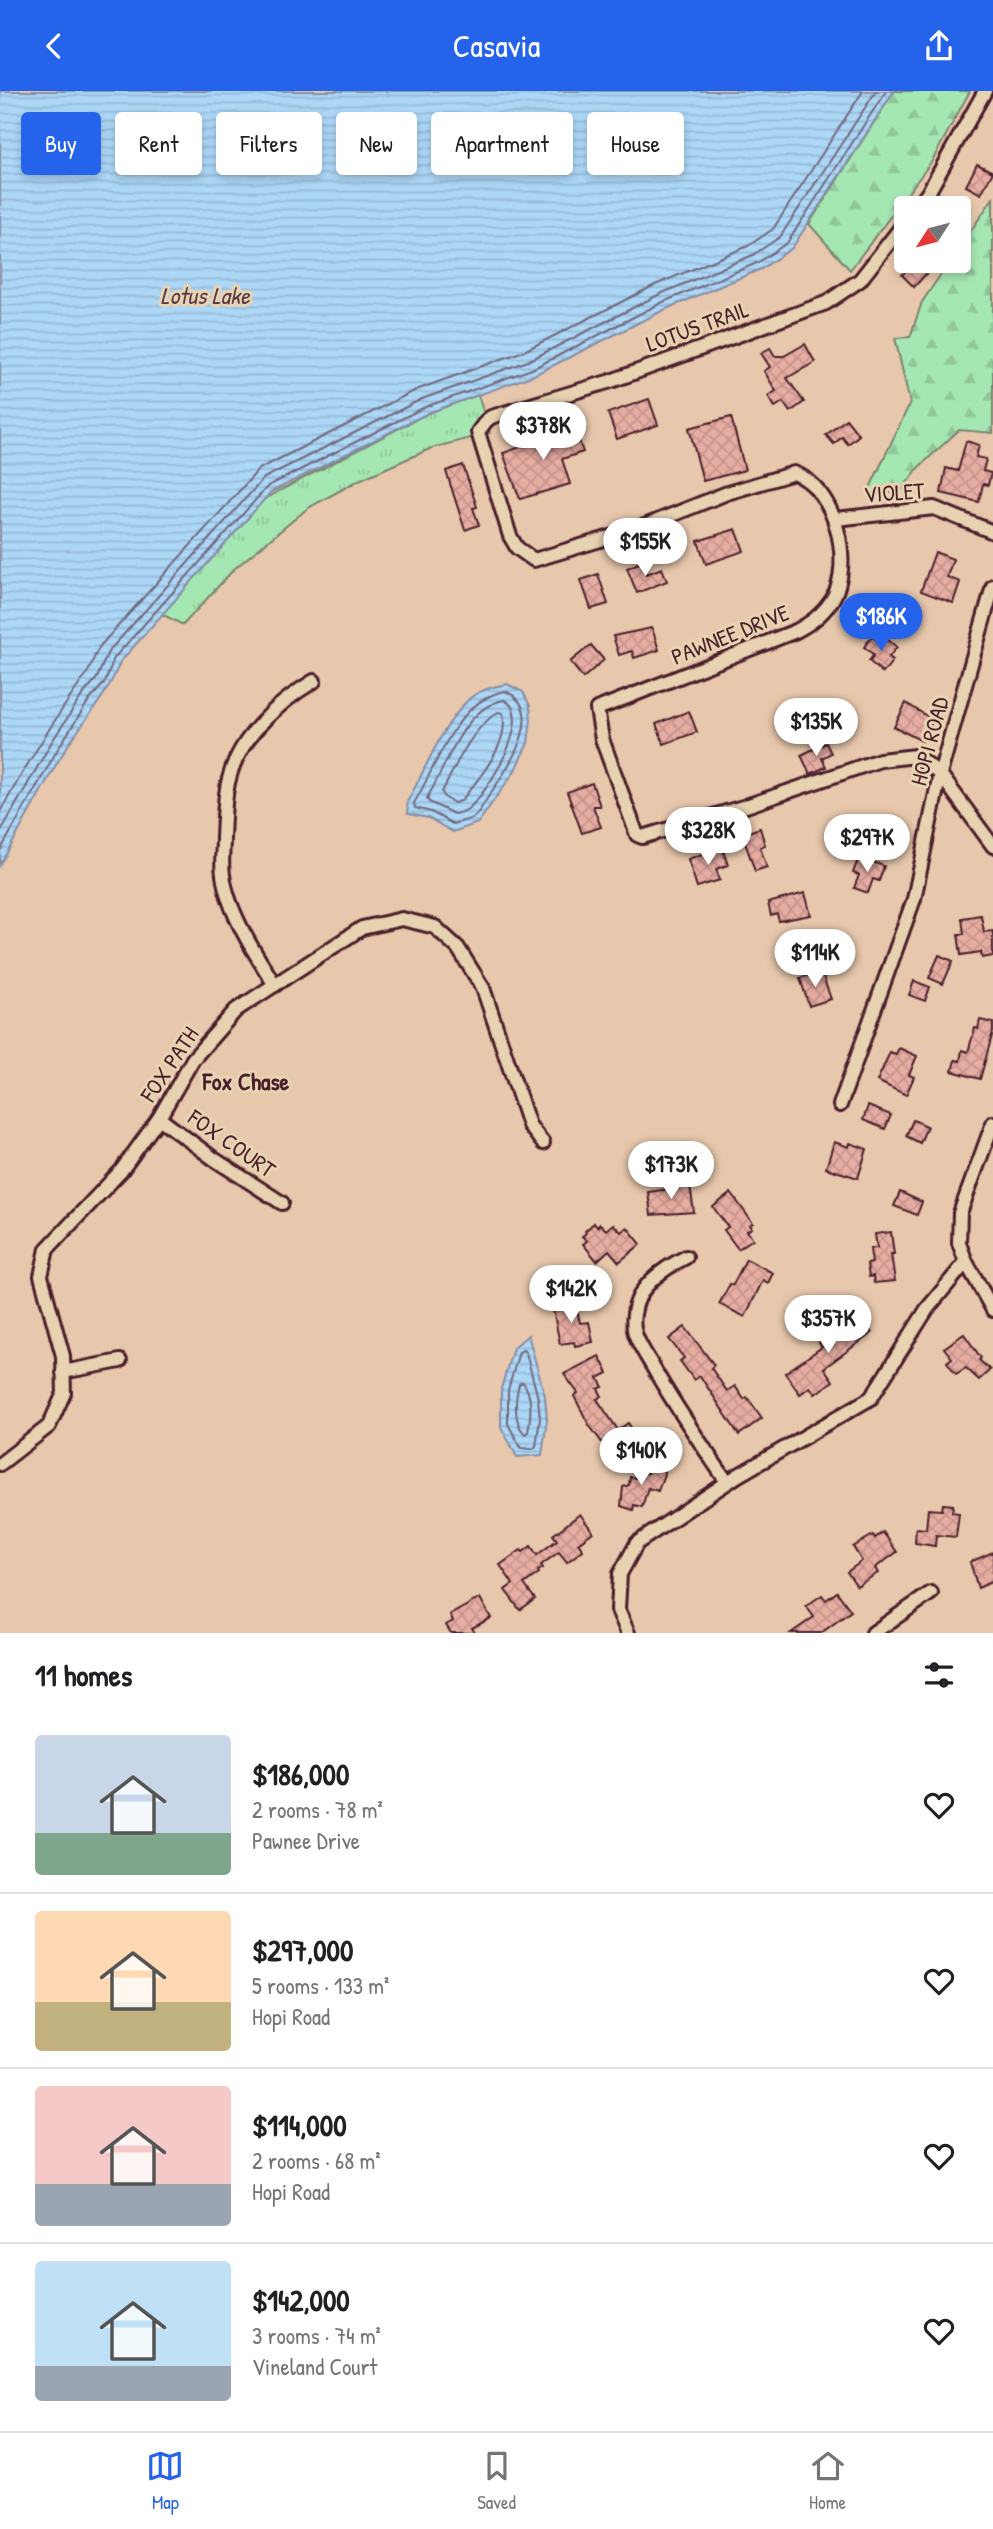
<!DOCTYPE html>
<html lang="en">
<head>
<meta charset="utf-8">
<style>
	body { margin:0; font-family:"Patrick Hand",sans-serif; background:#f2f2f2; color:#202124; height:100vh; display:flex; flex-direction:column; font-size:26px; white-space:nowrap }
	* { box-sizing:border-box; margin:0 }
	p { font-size:23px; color:#757577 }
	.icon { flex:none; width:38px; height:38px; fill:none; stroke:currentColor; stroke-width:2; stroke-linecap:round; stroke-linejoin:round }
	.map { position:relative; height:1542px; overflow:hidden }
	.drawer { display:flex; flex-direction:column; background:#fff; flex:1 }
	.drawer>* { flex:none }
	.hud { position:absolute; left:21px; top:21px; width:952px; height:63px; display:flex; gap:14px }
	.needle { width:46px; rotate:234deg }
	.controls { position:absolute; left:894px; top:105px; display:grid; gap:14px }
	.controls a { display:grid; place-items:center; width:77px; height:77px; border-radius:7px; background:#fff; box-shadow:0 4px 10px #0003; font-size:35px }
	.price { position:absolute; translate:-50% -60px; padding:0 16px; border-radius:24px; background:#fff; color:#222; font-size:23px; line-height:46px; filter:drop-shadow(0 2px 4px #0008) }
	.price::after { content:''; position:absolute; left:50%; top:42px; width:21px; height:16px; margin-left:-10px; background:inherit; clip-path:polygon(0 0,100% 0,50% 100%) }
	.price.current { background:#2563eb; color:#fff }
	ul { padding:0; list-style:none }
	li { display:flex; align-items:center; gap:21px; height:175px; padding:0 35px }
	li+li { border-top:2px solid #e0e0e0 }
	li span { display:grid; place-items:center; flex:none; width:196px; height:140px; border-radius:7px; color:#555 }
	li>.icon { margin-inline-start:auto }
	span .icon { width:84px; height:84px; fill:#fffc; stroke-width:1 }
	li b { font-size:30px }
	h2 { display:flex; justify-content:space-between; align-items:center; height:84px; padding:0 35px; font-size:30px }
	.chip { padding:0 24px; border-radius:7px; background:#fff; box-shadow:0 4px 10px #0003; font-size:24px; line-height:63px }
	.chip.current { background:#2563eb; color:#fff }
	header { display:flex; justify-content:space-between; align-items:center; height:91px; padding:0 35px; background:#2563eb; color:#fff; font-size:32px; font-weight:600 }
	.tab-bar { display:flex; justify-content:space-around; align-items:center; height:98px; border-top:2px solid #e0e0e0; background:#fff; font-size:19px; color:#757577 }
	.tab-bar a { display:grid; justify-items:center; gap:4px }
	.tab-bar .current { color:#2563eb }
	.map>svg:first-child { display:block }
	.forest { fill:url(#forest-firs); stroke:#78836e; stroke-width:2 }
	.park { fill:url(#park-tufts); stroke:#78836e; stroke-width:2 }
	.water { fill:url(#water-rules); stroke:#858da5; stroke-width:2 }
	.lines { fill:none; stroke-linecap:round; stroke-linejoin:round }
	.shore { stroke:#71697d; stroke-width:2 }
	.building { fill:url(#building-cross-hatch); stroke:#4a1f2b; stroke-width:2 }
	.street-casing { stroke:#4a1f2b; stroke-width:18 }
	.street { stroke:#e7d3b1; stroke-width:12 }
	.labels { text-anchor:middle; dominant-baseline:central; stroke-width:6; stroke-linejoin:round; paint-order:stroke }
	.street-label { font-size:23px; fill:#4a1f2b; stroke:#e7d3b1 }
	.water-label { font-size:24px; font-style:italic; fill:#593b4a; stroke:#e7d3b1 }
	.neighbourhood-label { font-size:24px; font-weight:bold; fill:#4a1f2b; stroke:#e7d3b1 }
</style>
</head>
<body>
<header><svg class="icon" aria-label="back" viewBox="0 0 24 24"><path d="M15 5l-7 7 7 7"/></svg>Casavia<svg class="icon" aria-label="share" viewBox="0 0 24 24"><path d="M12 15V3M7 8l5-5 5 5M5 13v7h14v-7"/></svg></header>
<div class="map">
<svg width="993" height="1542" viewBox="0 0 993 1542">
	<defs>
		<pattern id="forest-firs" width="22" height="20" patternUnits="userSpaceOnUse" patternTransform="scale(1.75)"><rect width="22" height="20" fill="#a5e7b2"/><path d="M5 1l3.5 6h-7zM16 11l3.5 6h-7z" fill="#90c699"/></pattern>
		<pattern id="park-tufts" width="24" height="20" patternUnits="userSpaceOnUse" patternTransform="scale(1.75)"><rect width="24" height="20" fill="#a5e7b2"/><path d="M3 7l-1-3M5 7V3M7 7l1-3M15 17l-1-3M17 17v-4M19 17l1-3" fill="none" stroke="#90c699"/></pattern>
		<pattern id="water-rules" width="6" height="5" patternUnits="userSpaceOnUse" patternTransform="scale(1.75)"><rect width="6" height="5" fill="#acd7f7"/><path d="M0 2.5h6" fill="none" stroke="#96b8d4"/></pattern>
		<pattern id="building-cross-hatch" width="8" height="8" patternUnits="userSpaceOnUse" patternTransform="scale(1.75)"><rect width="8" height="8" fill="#e6ada2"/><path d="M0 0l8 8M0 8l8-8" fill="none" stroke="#c7948c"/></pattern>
	</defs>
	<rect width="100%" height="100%" fill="#e8c8ad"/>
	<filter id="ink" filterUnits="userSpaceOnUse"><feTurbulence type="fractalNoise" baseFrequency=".0143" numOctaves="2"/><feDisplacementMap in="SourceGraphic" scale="14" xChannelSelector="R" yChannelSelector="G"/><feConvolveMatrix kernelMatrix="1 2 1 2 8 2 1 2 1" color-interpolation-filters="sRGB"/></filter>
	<g filter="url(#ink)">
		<!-- forest -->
		<g class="forest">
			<polygon points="894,0 970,0 932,70 850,179 809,133"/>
			<polygon points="993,107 993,342 959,339 920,375 899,402 868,401 910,312 895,247 910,246 922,211 950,170 959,170 959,157"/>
		</g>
		<!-- park -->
		<polygon class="park" points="478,304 490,342 432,357 359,389 308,417 234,478 183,534 152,518 256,412 428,322"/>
		<!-- water -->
		<g class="water">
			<path d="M0 0H894L792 157 761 178 666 218 534 284 428 322 271 401 120 571C108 604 84 629 65 659 42 696 22 736 0 774Z"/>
			<path d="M507 593 523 601 530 615 531 629 528 652 514 681 478 732 453 741 428 727 408 723 407 711C426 678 440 638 467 610 478 599 492 596 507 593Z"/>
			<polygon points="528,1244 545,1305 547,1329 542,1364 517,1366 501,1336 501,1298 513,1257"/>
		</g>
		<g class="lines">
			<!-- shore -->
			<g class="shore">
				<path d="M505 600C549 618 507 679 490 703 485 710 480 721 474 726 469 729 459 731 453 733L431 721 415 717 414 712C438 673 455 610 505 600Z"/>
				<path d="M504 609C537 624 486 703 469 717 465 721 458 722 454 723L429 711 427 707C447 675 462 617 504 609Z"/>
				<path d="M498 621 503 622C510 653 479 687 461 710L454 712 444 706 442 701C456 674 471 638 498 621Z"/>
				<path d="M0 721C27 673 54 628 86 584 92 575 94 564 100 555L259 378 416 299 524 260 655 194 748 155 773 138 863 0"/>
				<polyline points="0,742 51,652 81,606 97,587 108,561 264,387 422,308 528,270 660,203 753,164 780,146 876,0"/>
				<polyline points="0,760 59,656 88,611 105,591 114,567 268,395 425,316 532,278 663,211 757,172 787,152 886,0"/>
				<polygon points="523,1259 526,1262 538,1307 540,1328 536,1355 533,1358 521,1357 508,1333 508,1299 519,1261"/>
				<path d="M523 1291C533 1306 531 1324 528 1341L525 1343C513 1332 515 1308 519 1293Z"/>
			</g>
		</g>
		<!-- building -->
		<g class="building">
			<polygon points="977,73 993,81 981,103 966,95"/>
			<polygon points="915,170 938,170 914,196 902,184"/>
			<polygon points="805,253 815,271 787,287 804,311 790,321 783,311 775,316 768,305 776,300 764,280 770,276 761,262 770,257 775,265 784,265"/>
			<polygon points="649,308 658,334 617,348 608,322"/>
			<polygon points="731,326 745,379 703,390 689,337"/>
			<polygon points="846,328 859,344 848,353 842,346 834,353 826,344"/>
			<polygon points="573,333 583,361 562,368 570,393 520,408 503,362 532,352 530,347"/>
			<polygon points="966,350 979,354 976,366 986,368 983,380 991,382 988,394 983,393 979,411 941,402 946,377 958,380"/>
			<polygon points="463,374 477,416 473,417 479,434 465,439 446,380"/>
			<polygon points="736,438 744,460 706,473 698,450"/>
			<polygon points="935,461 953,468 947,486 960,491 953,512 921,500"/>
			<polygon points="641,471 646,483 662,477 667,490 637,502 627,477"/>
			<polygon points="598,483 608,513 591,518 581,489"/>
			<polygon points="652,537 659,559 634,567 632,560 619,564 613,545"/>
			<polygon points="872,545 881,553 885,547 897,556 889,566 893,569 883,582 869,570 874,564 864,556"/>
			<polygon points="591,554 604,569 583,587 570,571"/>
			<polygon points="906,612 933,629 922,650 894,636"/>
			<polygon points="689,620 697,641 664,653 656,633"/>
			<polygon points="826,652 831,662 822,667 826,676 810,683 801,664"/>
			<polygon points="592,692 600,715 593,715 601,736 582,742 567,701"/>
			<polygon points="760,737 765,754 760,756 767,776 755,780 742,743"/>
			<polygon points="722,756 728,774 716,778 720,789 697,796 688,768"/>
			<polygon points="859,766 884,775 879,790 873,788 868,802 854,797 859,784 853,782"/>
			<polygon points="805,802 811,824 779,830 777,823 771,825 768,812"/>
			<polygon points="981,824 984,841 993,840 993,865 982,867 981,861 961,864 958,843 964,843 962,827"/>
			<polygon points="939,864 953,870 943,893 929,887"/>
			<polygon points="821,880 831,908 809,915 800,887"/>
			<polygon points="914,890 930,896 925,910 909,904"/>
			<polygon points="980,929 993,932 993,941 980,988 952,980 955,969 960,970 962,959 968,961 975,937 978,938"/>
			<polygon points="899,957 917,965 909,984 914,986 906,1004 877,990 890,961 896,963"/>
			<polygon points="868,1015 891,1024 885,1038 863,1029"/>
			<polygon points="913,1029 927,1035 920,1052 906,1045"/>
			<polygon points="834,1051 849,1056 850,1052 867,1058 858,1087 826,1077"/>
			<polygon points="690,1095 694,1121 651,1124 648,1101"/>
			<polygon points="900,1101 922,1111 917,1124 894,1115"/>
			<polygon points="731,1102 753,1132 750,1134 752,1137 747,1140 753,1148 738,1158 724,1139 728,1136 713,1116"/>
			<polygon points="594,1132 597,1136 600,1133 606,1139 613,1133 621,1141 627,1136 641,1153 619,1171 609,1159 597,1170 583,1153 587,1150 582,1145 586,1142 585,1140"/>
			<polygon points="891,1141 894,1163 891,1163 895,1190 874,1192 873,1185 869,1186 867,1173 872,1172 870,1158 877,1157 875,1143"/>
			<polygon points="746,1168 773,1182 768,1192 763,1189 745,1226 719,1213 730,1193 733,1194"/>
			<polygon points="575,1210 580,1232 589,1231 593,1251 575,1255 574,1251 560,1253 552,1214"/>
			<polygon points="856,1221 872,1242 824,1277 833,1290 815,1303 810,1296 800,1303 785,1282 822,1256 819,1252 837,1239 835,1236"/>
			<polygon points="685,1236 714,1274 711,1277 727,1300 735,1295 744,1308 747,1306 762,1327 739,1344 700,1285 694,1289 680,1270 684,1267 669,1248"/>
			<polygon points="964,1243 981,1267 979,1269 990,1279 979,1289 966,1277 956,1283 947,1271 952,1267 944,1257"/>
			<polygon points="599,1265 608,1282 598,1287 603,1296 598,1298 602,1305 597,1308 618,1339 628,1332 641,1352 627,1362 623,1357 612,1365 589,1334 574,1305 578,1302 564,1283"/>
			<polygon points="649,1375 665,1380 658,1400 648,1397 642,1416 634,1414 633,1419 621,1415 623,1396 629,1394 630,1386 636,1387 638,1379 647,1382"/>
			<polygon points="943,1413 953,1414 952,1421 959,1422 956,1446 936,1444 935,1455 915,1452 916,1437 926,1438 928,1418 942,1419"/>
			<polygon points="580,1423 593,1441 578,1452 583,1459 567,1471 559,1461 541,1474 543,1477 538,1480 539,1482 524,1493 535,1508 520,1519 505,1499 513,1493 500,1474 521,1459 523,1461 531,1455 537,1464 557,1449 553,1444"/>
			<polygon points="883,1441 897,1461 875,1477 878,1482 857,1495 847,1481 862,1470 853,1456 873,1444 875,1447"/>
			<polygon points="993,1461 993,1490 978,1497 970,1471"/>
			<polygon points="837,1501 851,1520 821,1542 791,1542 814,1526 806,1515 822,1504 826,1509"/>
			<polygon points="480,1507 491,1527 472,1537 475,1542 451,1542 446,1534 453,1530 450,1524"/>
		</g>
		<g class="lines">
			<defs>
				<g id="street">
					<polyline points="916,117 928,102 985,0"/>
					<path d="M906 130 860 189 826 212 611 290 491 326 486 330 478 341 510 445 517 457 534 469 637 438 727 402 794 382C836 397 854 473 832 509 822 524 811 532 796 540L597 618 602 648 637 744 642 746 746 715 880 669 916 665 940 683 993 755"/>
					<polyline points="836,428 934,417 993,441"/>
					<path d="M275 894C255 863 228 821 223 784 221 772 223 759 223 747 224 728 224 706 229 688 239 646 279 611 314 590"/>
					<polyline points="840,1014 914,808 940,683 993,495"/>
					<polyline points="159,1027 214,1068 282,1112"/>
					<path d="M686 1166C663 1178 637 1195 634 1223 633 1230 633 1238 636 1245 640 1256 648 1267 654 1278 676 1317 702 1354 727 1391"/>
					<polyline points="966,1171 993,1219"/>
					<polyline points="63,1281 120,1270"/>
					<polyline points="0,1373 49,1335 64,1302 63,1265 41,1185 47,1158 121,1080 159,1027 193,968 236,919 362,837 402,828 435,836 458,857 483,897 529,1034 543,1052"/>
					<polyline points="628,1542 618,1519 620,1483 637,1452 737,1385 871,1307 927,1218 966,1171 959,1152 960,1122 993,1032"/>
					<polyline points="873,1542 931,1502"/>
				</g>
			</defs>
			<!-- street casing -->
			<use href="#street" class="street-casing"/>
			<!-- street -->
			<use href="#street" class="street"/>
		</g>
	</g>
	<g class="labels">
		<!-- street labels -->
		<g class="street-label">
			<text transform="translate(697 235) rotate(-20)">LOTUS TRAIL</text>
			<text transform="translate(894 401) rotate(-4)">VIOLET</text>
			<text transform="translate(730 543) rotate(-22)">PAWNEE DRIVE</text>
			<text transform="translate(929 650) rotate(-75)">HOPI ROAD</text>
			<text transform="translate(169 973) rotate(-56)">FOX PATH</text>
			<text transform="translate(232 1052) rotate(35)">FOX COURT</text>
		</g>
		<!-- water labels -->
		<g class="water-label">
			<text x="205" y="204">Lotus Lake</text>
		</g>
		<!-- neighbourhood labels -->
		<g class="neighbourhood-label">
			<text x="246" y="990">Fox Chase</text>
		</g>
	</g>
</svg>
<div class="controls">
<a><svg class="needle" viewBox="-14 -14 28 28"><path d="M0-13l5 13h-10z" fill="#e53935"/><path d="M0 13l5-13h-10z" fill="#757577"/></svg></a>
</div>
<b class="price" style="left:543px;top:371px">$378K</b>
<b class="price" style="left:645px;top:487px">$155K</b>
<b class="price current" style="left:881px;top:562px">$186K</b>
<b class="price" style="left:816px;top:667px">$135K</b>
<b class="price" style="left:708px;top:776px">$328K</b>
<b class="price" style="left:867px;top:783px">$297K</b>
<b class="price" style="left:815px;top:898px">$114K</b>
<b class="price" style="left:671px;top:1110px">$173K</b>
<b class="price" style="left:571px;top:1234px">$142K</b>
<b class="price" style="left:828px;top:1264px">$357K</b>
<b class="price" style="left:641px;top:1396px">$140K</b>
<div class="hud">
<a class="chip current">Buy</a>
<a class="chip">Rent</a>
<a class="chip">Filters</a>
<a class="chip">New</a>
<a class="chip">Apartment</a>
<a class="chip">House</a>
</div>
</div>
<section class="drawer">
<h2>11 homes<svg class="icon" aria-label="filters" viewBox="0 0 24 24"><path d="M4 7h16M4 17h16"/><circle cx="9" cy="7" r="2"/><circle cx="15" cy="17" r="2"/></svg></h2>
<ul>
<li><span style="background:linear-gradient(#c9d6e8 70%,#7fa58c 0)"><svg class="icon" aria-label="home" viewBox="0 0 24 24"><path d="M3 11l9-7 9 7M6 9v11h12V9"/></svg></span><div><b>$186,000</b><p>2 rooms · 78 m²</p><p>Pawnee Drive</p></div><svg class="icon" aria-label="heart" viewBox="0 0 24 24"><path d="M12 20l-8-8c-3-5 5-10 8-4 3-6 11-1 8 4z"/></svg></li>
<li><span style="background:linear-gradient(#ffd9b3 65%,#c2b280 0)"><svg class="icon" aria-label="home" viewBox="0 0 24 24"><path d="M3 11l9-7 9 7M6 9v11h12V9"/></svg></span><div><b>$297,000</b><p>5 rooms · 133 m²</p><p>Hopi Road</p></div><svg class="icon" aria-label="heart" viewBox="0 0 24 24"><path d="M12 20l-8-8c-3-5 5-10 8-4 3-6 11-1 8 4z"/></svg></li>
<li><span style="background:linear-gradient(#f6c9c9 70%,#9aa5b1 0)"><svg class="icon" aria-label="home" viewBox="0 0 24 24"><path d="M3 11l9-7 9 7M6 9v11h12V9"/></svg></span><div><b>$114,000</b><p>2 rooms · 68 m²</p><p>Hopi Road</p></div><svg class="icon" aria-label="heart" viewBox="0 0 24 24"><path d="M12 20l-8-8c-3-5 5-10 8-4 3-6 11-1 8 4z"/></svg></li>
<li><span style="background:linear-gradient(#bfe0f5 75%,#9aa5b1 0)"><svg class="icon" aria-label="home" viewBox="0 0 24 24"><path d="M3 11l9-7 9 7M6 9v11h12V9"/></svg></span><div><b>$142,000</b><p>3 rooms · 74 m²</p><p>Vineland Court</p></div><svg class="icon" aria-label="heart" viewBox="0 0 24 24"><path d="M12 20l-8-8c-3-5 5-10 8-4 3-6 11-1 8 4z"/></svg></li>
</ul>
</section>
<nav class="tab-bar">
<a class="current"><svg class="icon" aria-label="map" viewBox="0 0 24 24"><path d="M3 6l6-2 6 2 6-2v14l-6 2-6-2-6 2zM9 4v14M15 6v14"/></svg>Map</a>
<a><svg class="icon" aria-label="saved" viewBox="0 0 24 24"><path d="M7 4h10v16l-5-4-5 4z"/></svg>Saved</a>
<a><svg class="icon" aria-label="home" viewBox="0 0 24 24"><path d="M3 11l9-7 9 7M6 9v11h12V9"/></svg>Home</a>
</nav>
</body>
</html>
